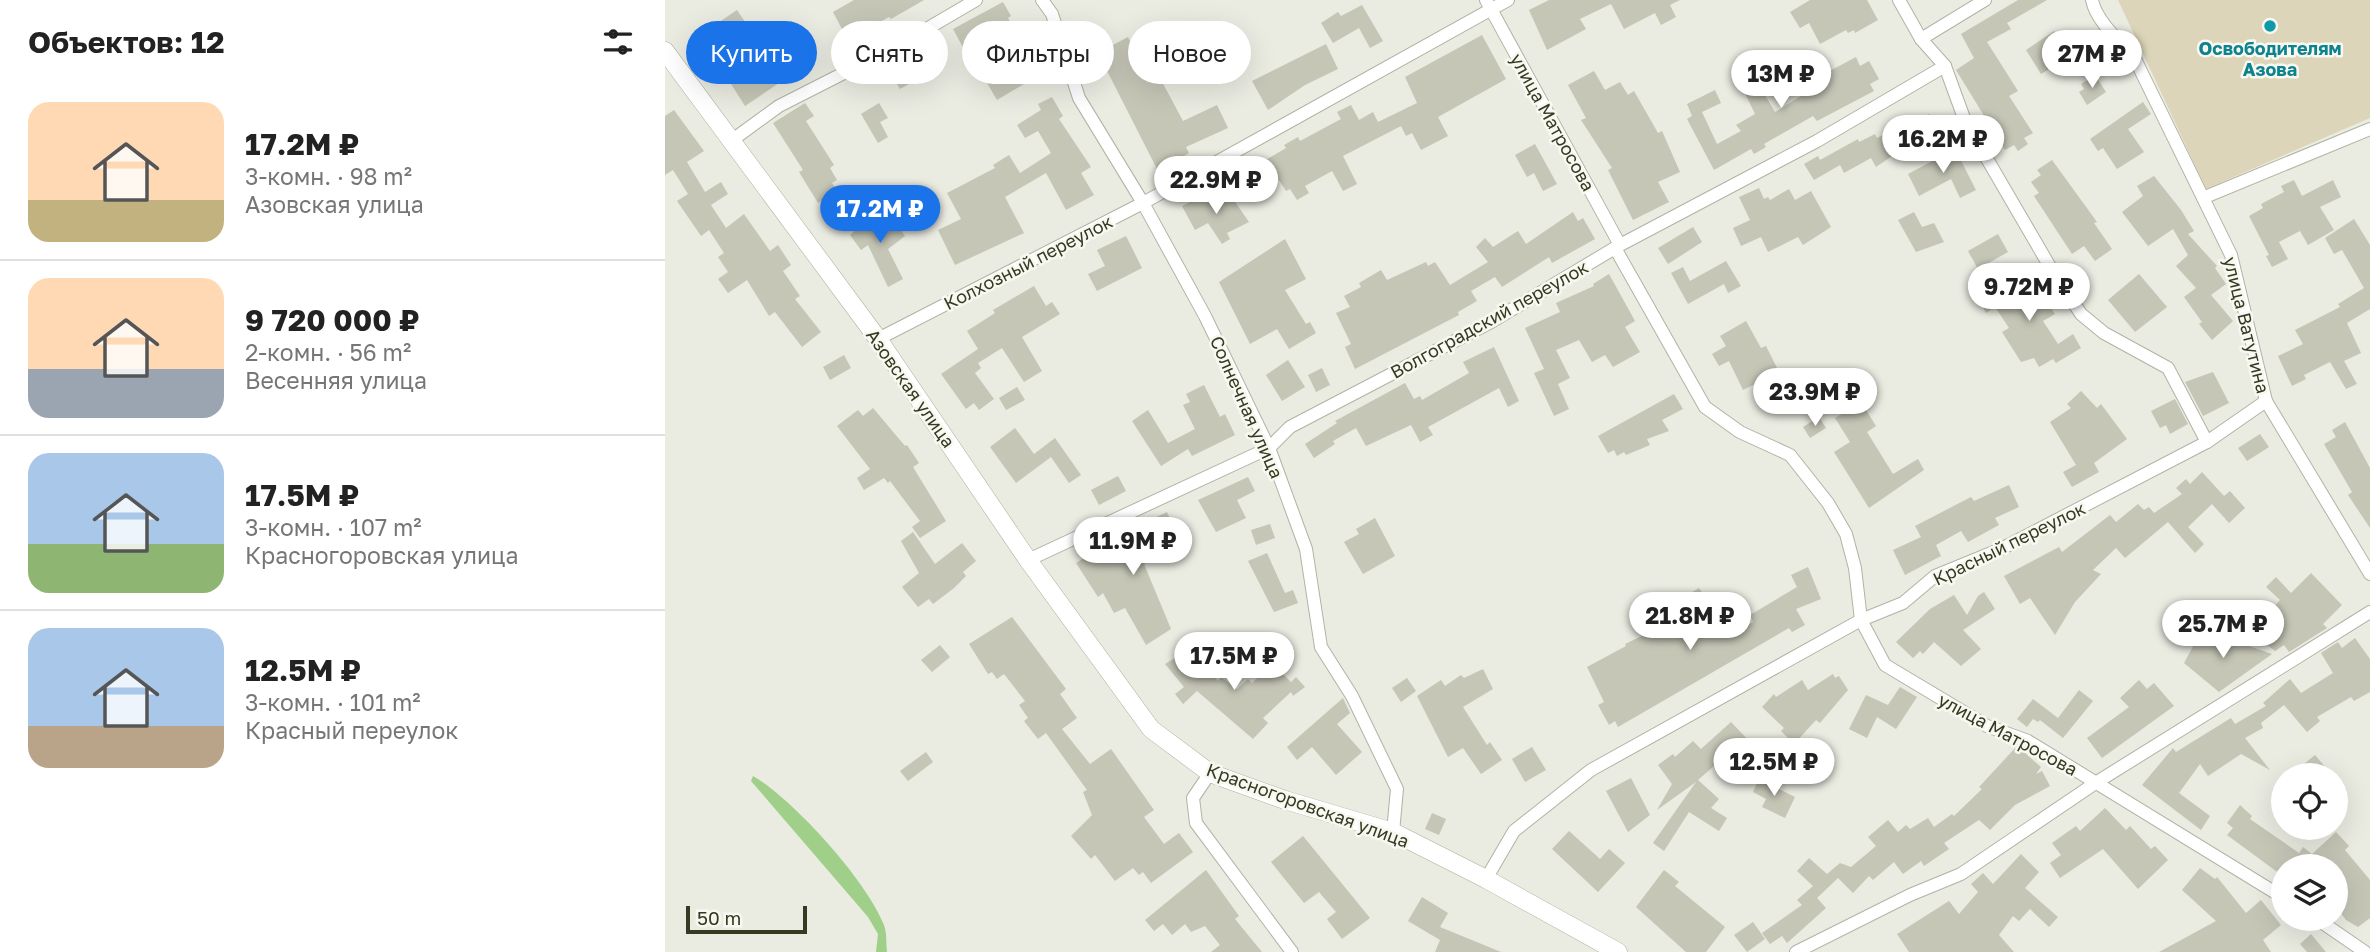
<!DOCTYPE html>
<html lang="ru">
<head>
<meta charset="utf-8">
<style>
	body { margin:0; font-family:"Golos Text",sans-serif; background:#f6f6f6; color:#222; height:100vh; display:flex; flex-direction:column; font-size:26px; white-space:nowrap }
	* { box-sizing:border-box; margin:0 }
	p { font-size:23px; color:#767676 }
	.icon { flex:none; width:38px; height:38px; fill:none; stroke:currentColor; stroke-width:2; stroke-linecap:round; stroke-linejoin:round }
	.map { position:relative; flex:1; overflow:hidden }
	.sheet { display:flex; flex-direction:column; background:#fff; width:665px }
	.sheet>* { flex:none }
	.guide { position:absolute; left:21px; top:21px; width:665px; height:63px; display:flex; gap:14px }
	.tools { position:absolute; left:1606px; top:763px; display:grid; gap:14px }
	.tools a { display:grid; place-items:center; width:77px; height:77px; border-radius:50%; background:#fff; box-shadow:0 7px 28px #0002; font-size:35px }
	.scale { position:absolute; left:21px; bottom:18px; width:121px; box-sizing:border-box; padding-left:7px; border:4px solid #353b22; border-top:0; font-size:19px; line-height:24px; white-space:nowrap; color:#353b22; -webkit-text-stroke:5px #f8f8f1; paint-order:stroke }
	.price { position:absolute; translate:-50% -60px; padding:0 16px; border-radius:24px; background:#fff; color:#222; font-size:23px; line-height:46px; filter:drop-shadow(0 2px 4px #0008) }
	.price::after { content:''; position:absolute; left:50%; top:42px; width:21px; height:16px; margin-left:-10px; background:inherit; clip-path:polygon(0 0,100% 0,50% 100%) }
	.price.current { background:#1a73e8; color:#fff }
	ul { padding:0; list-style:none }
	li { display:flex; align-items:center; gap:21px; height:175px; padding:0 28px }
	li+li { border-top:2px solid #e0e0e0 }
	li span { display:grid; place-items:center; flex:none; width:196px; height:140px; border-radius:21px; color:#555 }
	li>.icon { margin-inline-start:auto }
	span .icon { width:84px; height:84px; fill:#fffc; stroke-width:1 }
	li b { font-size:30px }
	h2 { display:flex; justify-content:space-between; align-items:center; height:84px; padding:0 28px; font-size:30px }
	.tag { padding:0 24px; border-radius:32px; background:#fff; box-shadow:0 7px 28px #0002; font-size:24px; line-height:63px }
	.tag.current { background:#1a73e8; color:#fff }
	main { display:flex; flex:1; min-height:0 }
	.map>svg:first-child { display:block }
	.green { fill:#dcd5ba }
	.water { fill:#a0cf8a }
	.building { fill:#c5c6b6 }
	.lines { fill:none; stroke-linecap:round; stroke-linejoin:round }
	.street-casing { stroke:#b0b3a4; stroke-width:14 }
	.secondary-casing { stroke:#adb09a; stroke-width:19 }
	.street { stroke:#fff; stroke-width:12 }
	.secondary { stroke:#fff; stroke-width:18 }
	.culture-dot { fill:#0f9aa8; stroke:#f8f8f1; stroke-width:2.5 }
	.labels { text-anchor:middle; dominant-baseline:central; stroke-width:5; stroke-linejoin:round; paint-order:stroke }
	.culture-label { font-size:18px; font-weight:bold; fill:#0d838f; stroke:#f8f8f1 }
	.street-label { font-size:18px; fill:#353b22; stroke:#f8f8f1 }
</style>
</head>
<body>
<main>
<section class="sheet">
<h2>Объектов: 12<svg class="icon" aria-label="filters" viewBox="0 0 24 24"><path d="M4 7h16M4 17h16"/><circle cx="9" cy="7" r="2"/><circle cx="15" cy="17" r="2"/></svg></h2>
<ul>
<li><span style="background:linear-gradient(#ffd9b3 70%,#c2b280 0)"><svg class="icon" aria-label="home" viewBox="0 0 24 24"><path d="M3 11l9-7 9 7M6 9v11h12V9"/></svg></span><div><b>17.2M ₽</b><p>3-комн. · 98 m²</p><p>Азовская улица</p></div></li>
<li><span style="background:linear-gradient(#ffd9b3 65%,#9aa5b1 0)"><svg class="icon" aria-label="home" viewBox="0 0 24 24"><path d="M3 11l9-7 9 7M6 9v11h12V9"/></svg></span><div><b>9 720 000 ₽</b><p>2-комн. · 56 m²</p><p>Весенняя улица</p></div></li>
<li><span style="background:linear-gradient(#a9c7e8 65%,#8fb573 0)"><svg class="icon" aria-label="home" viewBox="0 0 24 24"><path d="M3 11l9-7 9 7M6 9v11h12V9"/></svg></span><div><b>17.5M ₽</b><p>3-комн. · 107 m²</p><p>Красногоровская улица</p></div></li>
<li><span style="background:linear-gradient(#a9c7e8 70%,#b9a48a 0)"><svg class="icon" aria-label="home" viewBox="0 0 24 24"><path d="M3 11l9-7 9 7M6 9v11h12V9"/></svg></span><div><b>12.5M ₽</b><p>3-комн. · 101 m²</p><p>Красный переулок</p></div></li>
</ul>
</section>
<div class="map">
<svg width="1705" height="952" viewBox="0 0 1705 952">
	<rect width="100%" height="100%" fill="#eaebe1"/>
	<!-- green -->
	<polygon class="green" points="1453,0 1705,0 1705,118 1541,189"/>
	<!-- water -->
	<path class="water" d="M88 776C129 800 202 881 219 925 222 933 221 944 222 952H211L213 934 203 917 86 781Z"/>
	<!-- building -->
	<g class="building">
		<polygon points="189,0 259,0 226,19 224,17 198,31 200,36 185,44 168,12"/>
		<polygon points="884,0 1015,0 1005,5 1011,17 996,25 990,13 959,29 946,4 915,19 921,29 882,50 864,10"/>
		<polygon points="1145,0 1202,0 1213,20 1190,33 1189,30 1183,33 1181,30 1155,44 1144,23 1135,28 1125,12"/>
		<polygon points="1353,0 1382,0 1342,23 1346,29 1322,42 1353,91 1344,96 1368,133 1359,138 1363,144 1353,151 1349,145 1340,150 1291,70 1309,58 1296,34"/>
		<polygon points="338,2 346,16 343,18 357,45 353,47 371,77 332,100 315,71 342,56 330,34 300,51 288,29"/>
		<polygon points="697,5 718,41 705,48 694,28 668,43 656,23 673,12 676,16"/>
		<polygon points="72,10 101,53 105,51 107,54 120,46 132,65 120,73 123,77 80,106 35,35"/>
		<polygon points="1389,31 1405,56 1376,74 1361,50"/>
		<polygon points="817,35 841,79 773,117 783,136 756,150 747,133 741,136 736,126 678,156 692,184 678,191 667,171 640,186 644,193 632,200 625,189 621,191 614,180 577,201 562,176 581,165 584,170 621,148 619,145 633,137 635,141 676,119 672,112 686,105 694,120 708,112 713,122 752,103 740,77"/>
		<polygon points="463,37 472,54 480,50 518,121 552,105 563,128 521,147 524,153 493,171 433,53"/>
		<polygon points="661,44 673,69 640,85 603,110 587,81"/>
		<polygon points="236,55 251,80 235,89 220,64"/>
		<polygon points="1191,57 1195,66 1204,61 1214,79 1205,84 1209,91 1152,121 1148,116 1099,144 1101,147 1089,154 1086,149 1049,170 1022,119 1027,116 1022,104 1050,90 1056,103 1037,112 1052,144 1076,131 1071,125 1090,114 1075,83 1088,75 1110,112 1136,96 1131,89"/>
		<polygon points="929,71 940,90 955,82 963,95 969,91 993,133 997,131 1015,172 993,182 1004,202 968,220 943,170 947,168 916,120 921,118 903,85"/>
		<polygon points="1430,75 1441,92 1422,105 1414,92 1419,89 1416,84"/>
		<polygon points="387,97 398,116 394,119 426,167 416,173 429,195 401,210 381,173 340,197 359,233 290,265 273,230 296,219 282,193 330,168 328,165 344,155 355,173 386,153 373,131 360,138 352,125 376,110 373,104"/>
		<polygon points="1478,102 1486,114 1463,129 1479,152 1452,169 1438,148 1433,151 1425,139"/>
		<polygon points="140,103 149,116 141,121 169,165 165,168 172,180 167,183 172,191 153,203 134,172 138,170 108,123"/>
		<polygon points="214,103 223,118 215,122 223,137 213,143 196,114"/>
		<polygon points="9,110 39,151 22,162 40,192 56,182 63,194 46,205 61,228 79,214 105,251 113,245 126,265 118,271 135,296 130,299 156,332 137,347 110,312 104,316 82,280 63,293 53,279 63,272 53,257 59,253 44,230 36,236 12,201 23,194 8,170 0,175 0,116"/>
		<polygon points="1264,114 1274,130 1260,138 1250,122"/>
		<polygon points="1223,132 1233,152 1211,167 1206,158 1179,173 1175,165 1149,180 1139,164 1153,156 1155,160 1193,139 1194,142 1210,134 1212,138"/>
		<polygon points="870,144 892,184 878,191 869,173 862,177 850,155"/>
		<polygon points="1290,149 1311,190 1295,198 1286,179 1254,196 1243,174"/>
		<polygon points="1387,160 1432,222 1429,223 1447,249 1430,261 1419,246 1407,254 1369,196 1374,193 1366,182 1376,175 1372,170"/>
		<polygon points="1489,176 1516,210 1529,231 1523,234 1552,266 1550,268 1561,284 1546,295 1568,321 1547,340 1534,324 1537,322 1519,297 1531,288 1511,266 1523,255 1508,229 1483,246 1457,212 1478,196 1472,186"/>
		<polygon points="1629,180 1637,196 1668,180 1676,197 1655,207 1669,230 1643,245 1635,231 1614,242 1623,259 1607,267 1601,256 1604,255 1584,216 1598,208 1596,204 1619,192 1616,186"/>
		<polygon points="1094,188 1099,199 1103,197 1105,200 1124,189 1130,200 1146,191 1166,227 1138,245 1133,237 1103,252 1096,237 1076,246 1068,228 1085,220 1074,197"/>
		<polygon points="541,194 548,207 566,196 584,222 562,233 565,239 557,244 543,223 530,230 517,206"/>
		<polygon points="908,212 913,221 918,218 930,239 887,263 884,257 837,287 830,277 806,291 812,301 793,312 794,315 690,369 680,347 686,344 671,313 685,307 679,296 696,287 694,283 716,270 722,280 761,262 763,266 770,262 785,285 823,262 811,247 820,238 828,247 853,231 861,244"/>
		<polygon points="1249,212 1257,227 1269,223 1279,242 1251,252 1233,220"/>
		<polygon points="210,213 224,226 230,222 240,236 223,249 238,279 223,287 203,245 196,250 185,235"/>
		<polygon points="1689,219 1705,245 1705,309 1682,323 1696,353 1679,361 1692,384 1681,389 1665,362 1639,375 1641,379 1627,386 1613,356 1638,344 1630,330 1675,307 1673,304 1699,288 1677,250 1669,254 1660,238"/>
		<polygon points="1028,227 1037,242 1003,264 993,248"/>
		<polygon points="1333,234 1343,252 1313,269 1303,251"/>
		<polygon points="461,236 477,268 432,291 423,274 440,266 432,250"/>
		<polygon points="620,239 641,279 620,290 641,324 645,322 651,333 624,349 612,329 585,344 554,282"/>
		<polygon points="1061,261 1076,286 1063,293 1059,284 1023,304 1006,273 1018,267 1025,281"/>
		<polygon points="944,274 970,321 960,327 975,352 948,367 940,355 927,362 914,340 891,350 905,378 893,384 904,409 889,416 869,373 879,369 860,328 895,312 891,303 929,286 928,284"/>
		<polygon points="1362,274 1390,314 1378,321 1393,344 1408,334 1416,348 1391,363 1388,359 1374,367 1369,358 1356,362 1337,332 1344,328 1330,307 1321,313 1315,301"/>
		<polygon points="1474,274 1502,307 1470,332 1443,300"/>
		<polygon points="369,286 381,306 387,302 395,314 357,337 377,371 359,382 337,348 313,363 316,368 310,373 329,399 314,410 309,403 301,409 276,374 313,349 302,331 330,313 328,310"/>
		<polygon points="1081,321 1096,348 1101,346 1114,372 1078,390 1064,361 1054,366 1047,354 1061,346 1055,336"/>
		<polygon points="829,347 854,401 843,407 834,388 763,427 768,435 755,442 746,425 701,446 691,428 668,441 670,444 649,458 640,444 672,423 670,421 740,383 749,399 755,396 757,400 804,373 798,362"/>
		<polygon points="179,355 186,368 165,380 158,367"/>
		<polygon points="623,360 640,387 617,401 601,375"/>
		<polygon points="657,368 665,385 651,392 643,375"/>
		<polygon points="1136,370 1149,393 1122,408 1118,401 1106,402 1124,377"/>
		<polygon points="1548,372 1564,403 1538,416 1520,382"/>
		<polygon points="539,385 555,417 560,414 570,435 527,456 523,449 496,466 467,421 483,410 503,443 530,429 518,405 525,402 521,394"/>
		<polygon points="352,387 360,400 341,410 334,398"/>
		<polygon points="1416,391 1432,408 1436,404 1462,439 1429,463 1434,472 1407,487 1398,472 1411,465 1385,422 1406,408 1402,404"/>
		<polygon points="1009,394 1018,409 997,420 1004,431 982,439 985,445 961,455 959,452 952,456 949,450 943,453 933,436"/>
		<polygon points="1510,399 1523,424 1505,434 1501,425 1495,428 1486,411"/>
		<polygon points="1196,402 1211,426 1202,432 1228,474 1253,459 1259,470 1204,508 1169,452 1185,442 1170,418"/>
		<polygon points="208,408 240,446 242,445 254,463 248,467 281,521 255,538 247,527 255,521 225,481 223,483 219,478 199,490 192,478 205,469 172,426 193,410 198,416"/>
		<polygon points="1154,417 1161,428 1145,438 1138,427"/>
		<polygon points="1680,422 1705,468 1705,528 1683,495 1687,492 1659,444 1671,437 1667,430"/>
		<polygon points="350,428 369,454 390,438 416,475 404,483 386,457 351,483 325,447"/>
		<polygon points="1595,434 1604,447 1582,461 1573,448"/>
		<polygon points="1537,472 1559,496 1565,491 1580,508 1564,523 1547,504 1523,527 1539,544 1530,553 1503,522 1460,558 1451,548 1428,570 1436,574 1410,602 1390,635 1365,598 1355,604 1339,576 1394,547 1397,552 1445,515 1451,522 1473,504 1479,510 1484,507 1489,513 1517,494 1511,488 1521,479 1525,484"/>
		<polygon points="453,476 461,491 434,505 426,490"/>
		<polygon points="583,477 590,491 572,500 581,518 551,532 533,500"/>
		<polygon points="1344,485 1354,507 1330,518 1334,525 1303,542 1296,531 1271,545 1276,556 1240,575 1228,550 1256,537 1250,526 1306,497 1309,501"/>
		<polygon points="502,512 517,546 479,564 506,629 481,645 460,608 449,613 438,593 433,597 411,563 437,547 434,542 450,533 459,549 491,534 485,520"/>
		<polygon points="710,518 730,556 698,574 679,542 694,534 691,529"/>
		<polygon points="605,524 610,538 591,545 586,530"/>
		<polygon points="248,532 270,564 297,543 311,561 298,572 301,576 289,588 268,604 264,599 253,607 237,587 254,573 236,541"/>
		<polygon points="602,553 620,593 628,590 633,603 609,612 583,561"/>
		<polygon points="1143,567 1156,599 1131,609 1140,625 1127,632 1124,628 953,727 950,721 944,725 933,705 939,702 922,667 961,646 960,644 998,626 1002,632 1024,619 1018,608 1029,602 1024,594 1034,588 1066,634 1088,622 1085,615 1132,587 1126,575"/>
		<polygon points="1646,573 1677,605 1658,624 1662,628 1624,652 1619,645 1610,651 1586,632 1615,600 1601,587 1611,577 1626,593"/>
		<polygon points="1319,592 1330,609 1298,630 1316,649 1296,666 1269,642 1258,654 1255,651 1248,658 1231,642 1265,609 1289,595 1302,615 1313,596"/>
		<polygon points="347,617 401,689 395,694 412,718 397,729 425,764 446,749 489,810 479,817 499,844 514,833 528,852 486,883 478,872 474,875 468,868 450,881 430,855 426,859 406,836 427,815 418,792 422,790 381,733 373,739 359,721 363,718 354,705 360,701 339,674 332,679 327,672 323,674 304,644"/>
		<polygon points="1546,633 1607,654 1554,692 1519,663 1532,639 1542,644"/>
		<polygon points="1690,638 1705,659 1705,692 1689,701 1686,697 1652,717 1655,721 1642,732 1619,705 1596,723 1598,728 1580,738 1605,770 1576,754 1543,776 1535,764 1514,793 1545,816 1536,830 1477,785 1508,748 1511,752 1566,718 1570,724 1601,706 1598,703 1625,679 1636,693 1668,673 1656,653 1673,642 1677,648"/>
		<polygon points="275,645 285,657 267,672 256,660"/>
		<polygon points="521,651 527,659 532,655 553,681 556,677 572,689 583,679 587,683 602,669 611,678 617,673 626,682 631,677 640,687 628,696 626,692 598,718 603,723 588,739 532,691 518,704 510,694 519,687 500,664"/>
		<polygon points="818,669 828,689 798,707 822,745 825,742 837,760 816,774 798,748 783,757 752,696 776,680 780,686 796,675 799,678"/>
		<polygon points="1168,674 1170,678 1174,676 1183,690 1155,723 1151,720 1129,744 1116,731 1119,728 1097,707 1109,694 1111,697 1137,680 1143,690"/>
		<polygon points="742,678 751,691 736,702 727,688"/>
		<polygon points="1474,680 1482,689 1489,683 1509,706 1437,758 1422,738 1464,707 1455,698"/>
		<polygon points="1235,687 1252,697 1231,729 1212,717 1202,738 1184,729 1201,695 1223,705"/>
		<polygon points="1414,690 1428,701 1398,738 1375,720 1373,722 1368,719 1362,727 1352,719 1368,699 1393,718"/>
		<polygon points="678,698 685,713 672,724 697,752 671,775 647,747 632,760 622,747"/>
		<polygon points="1066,722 1087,744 1080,751 1110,781 1109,783 1077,767 1064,753 1033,780 1054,799 1046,808 1062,818 1054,831 1024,812 999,851 988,843 1031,782 992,810 1007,784 993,765 1008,754 1010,757 1028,741 1036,749"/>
		<polygon points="1352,746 1376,767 1371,774 1377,771 1385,786 1350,805 1325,830 1314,820 1279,843 1284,849 1259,866 1256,861 1238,874 1229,862 1208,880 1204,876 1188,893 1173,878 1152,898 1161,908 1122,943 1117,936 1105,944 1097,933 1137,905 1132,900 1148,886 1132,871 1144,858 1162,874 1175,863 1186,867 1211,846 1203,837 1223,820 1233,832 1241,825 1245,829 1263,818 1269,827 1287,814 1289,816 1317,789 1314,787"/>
		<polygon points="867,747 881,770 860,782 847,759"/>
		<polygon points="261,752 268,762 243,781 235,771"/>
		<polygon points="1650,755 1667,775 1640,775 1634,768"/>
		<polygon points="966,778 985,815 963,832 941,791"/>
		<polygon points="1094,779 1130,797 1120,818 1097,807 1101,799 1088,792"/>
		<polygon points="1575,805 1587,816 1585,819 1634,853 1638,847 1647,854 1671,832 1684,846 1680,850 1705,880 1705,918 1693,927 1681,920 1671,907 1671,866 1619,866 1619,877 1562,835 1568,828 1562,823"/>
		<polygon points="1440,808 1461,830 1465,826 1486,849 1490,846 1503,860 1473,889 1438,849 1395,878 1385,863 1396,855 1387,843 1411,826 1415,831"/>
		<polygon points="767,813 781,819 774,835 760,829"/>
		<polygon points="904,831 935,859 944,849 960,863 933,892 887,849"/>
		<polygon points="638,836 705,918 677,939 662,919 671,912 654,892 639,903 606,862"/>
		<polygon points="1356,854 1374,872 1360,888 1393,917 1384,927 1365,909 1354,921 1348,916 1334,935 1349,952 1244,952 1232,934 1284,901 1294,914 1313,892 1306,884 1318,873 1328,884"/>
		<polygon points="1535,868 1550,879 1552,877 1581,913 1596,900 1616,925 1598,940 1606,952 1494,952 1551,921 1517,890"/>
		<polygon points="541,870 574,916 570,919 597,952 546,952 555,945 540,926 526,932 520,924 507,935 498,924 489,931 480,920"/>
		<polygon points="999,870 1014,882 1010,886 1060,927 1041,952 1021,952 971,907"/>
		<polygon points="757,897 783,913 775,927 836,952 770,952 775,940 743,921"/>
		<polygon points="1088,922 1100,939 1082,952 1069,935"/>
		<polygon points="1646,934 1661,952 1642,952 1635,944"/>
	</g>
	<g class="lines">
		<defs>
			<g id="street">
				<polyline points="377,0 387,14 414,98 478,203 540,316 604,448 641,549 656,647 687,696 732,789 728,832"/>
				<polyline points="821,0 955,245"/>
				<polyline points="1234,0 1256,39 1280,66 1300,121 1388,272 1416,314 1439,333 1503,368 1542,442"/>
				<path d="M1427 0C1431 21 1455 42 1469 57L1566 255 1601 401 1705 574"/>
				<polyline points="1256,39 1320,0"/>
				<polyline points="66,141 114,106 236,44 311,0"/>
				<polyline points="1540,197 1705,129"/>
				<polyline points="950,248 1040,407 1075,432 1125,455 1163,503 1181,534 1190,568 1196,620 1220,665 1322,726 1363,741 1619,898"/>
				<polyline points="213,339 478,203 843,0"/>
				<polyline points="363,560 604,448 625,427 826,322 955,245 1152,141 1280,66"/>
				<polyline points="545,773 528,798 531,823 627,952"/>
				<polyline points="821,879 849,831 926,770 1196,620 1238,603 1270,576 1336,549 1542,442 1601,401"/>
				<polyline points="1652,919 1700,952"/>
				<polyline points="1131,952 1245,895 1296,874 1432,782 1705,612"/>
			</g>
			<polyline id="secondary" points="0,51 213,339 363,560 486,729 545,773 620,800 728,832 821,879 953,952"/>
		</defs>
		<!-- street casing -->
		<use href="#street" class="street-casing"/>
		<!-- secondary casing -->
		<use href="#secondary" class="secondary-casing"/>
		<!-- street -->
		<use href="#street" class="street"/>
		<!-- secondary -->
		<use href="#secondary" class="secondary"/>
	</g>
	<!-- markers -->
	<circle class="culture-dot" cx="1605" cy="26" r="7"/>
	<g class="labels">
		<!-- culture labels -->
		<g class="culture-label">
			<text x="1605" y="48">Освободителям<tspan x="1605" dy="21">Азова</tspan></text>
		</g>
		<!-- street labels -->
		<g class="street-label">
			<text transform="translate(888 122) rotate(61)">улица Матросова</text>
			<text transform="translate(363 262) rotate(-27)">Колхозный переулок</text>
			<text transform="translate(824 319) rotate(-29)">Волгоградский переулок</text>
			<text transform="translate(1582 325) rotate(76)">улица Ватутина</text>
			<text transform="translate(246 388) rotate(55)">Азовская улица</text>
			<text transform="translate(582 407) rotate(66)">Солнечная улица</text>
			<text transform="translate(1344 543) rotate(-26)">Красный переулок</text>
			<text transform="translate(1343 734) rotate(28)">улица Матросова</text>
			<text transform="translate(643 805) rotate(20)">Красногоровская улица</text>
		</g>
	</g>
</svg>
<div class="tools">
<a><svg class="icon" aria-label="locate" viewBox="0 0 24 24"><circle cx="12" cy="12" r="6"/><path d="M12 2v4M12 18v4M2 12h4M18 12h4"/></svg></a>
<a><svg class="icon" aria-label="layers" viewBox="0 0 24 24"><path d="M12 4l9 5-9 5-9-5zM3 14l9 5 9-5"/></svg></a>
</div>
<div class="scale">50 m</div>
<b class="price" style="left:1427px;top:90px">27M ₽</b>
<b class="price" style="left:1116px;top:110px">13M ₽</b>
<b class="price" style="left:1278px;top:175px">16.2M ₽</b>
<b class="price" style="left:551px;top:216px">22.9M ₽</b>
<b class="price current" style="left:215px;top:245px">17.2M ₽</b>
<b class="price" style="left:1364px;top:323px">9.72M ₽</b>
<b class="price" style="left:1150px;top:428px">23.9M ₽</b>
<b class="price" style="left:468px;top:577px">11.9M ₽</b>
<b class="price" style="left:1025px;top:652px">21.8M ₽</b>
<b class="price" style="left:1558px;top:660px">25.7M ₽</b>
<b class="price" style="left:569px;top:692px">17.5M ₽</b>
<b class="price" style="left:1109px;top:798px">12.5M ₽</b>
<div class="guide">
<a class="tag current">Купить</a>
<a class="tag">Снять</a>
<a class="tag">Фильтры</a>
<a class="tag">Новое</a>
</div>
</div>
</main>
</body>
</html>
